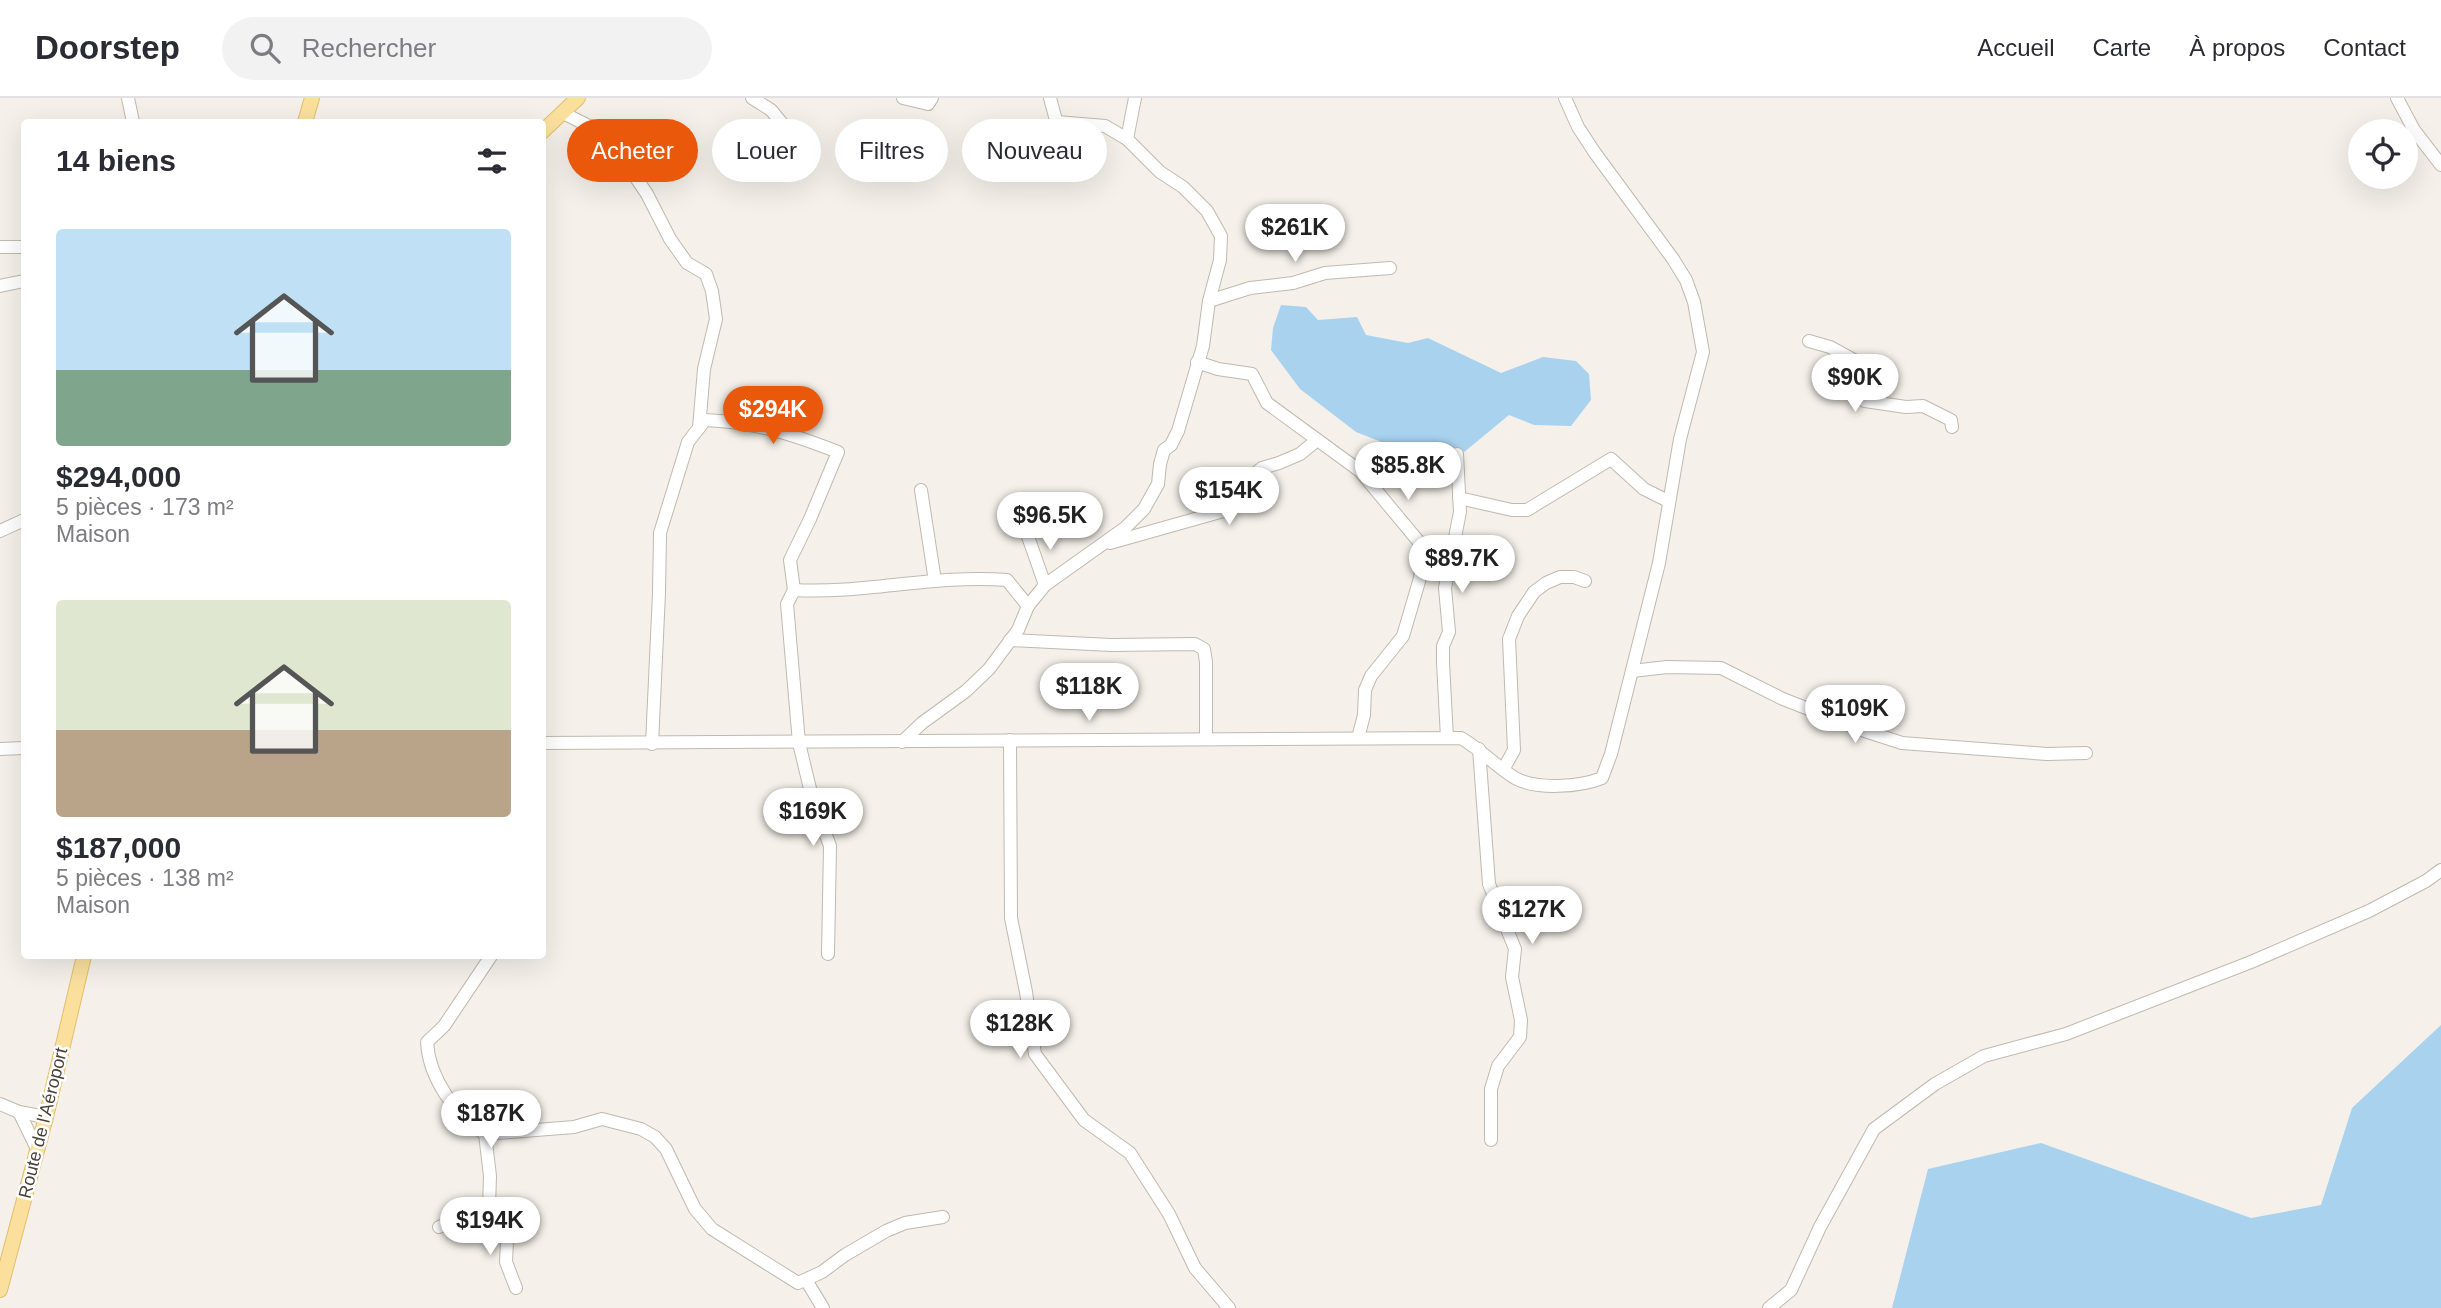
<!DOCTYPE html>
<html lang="fr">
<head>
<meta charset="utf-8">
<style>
	body { margin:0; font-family:Arial,sans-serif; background:#f2f2f3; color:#2b2b33; height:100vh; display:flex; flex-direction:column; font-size:26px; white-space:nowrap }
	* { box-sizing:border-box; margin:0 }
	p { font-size:23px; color:#7c7c81 }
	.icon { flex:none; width:38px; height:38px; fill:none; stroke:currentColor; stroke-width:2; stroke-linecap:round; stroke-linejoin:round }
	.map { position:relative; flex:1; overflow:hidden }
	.drawer { position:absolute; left:21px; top:21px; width:525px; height:840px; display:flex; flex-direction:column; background:#fff; border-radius:7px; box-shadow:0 7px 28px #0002 }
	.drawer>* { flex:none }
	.hud { position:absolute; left:567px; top:21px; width:665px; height:63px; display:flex; gap:14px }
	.tools { position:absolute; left:2348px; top:21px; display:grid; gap:14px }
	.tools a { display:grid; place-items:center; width:70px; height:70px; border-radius:50%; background:#fff; box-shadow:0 7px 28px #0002; font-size:35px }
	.price { position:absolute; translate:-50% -60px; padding:0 16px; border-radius:24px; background:#fff; color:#222; font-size:23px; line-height:46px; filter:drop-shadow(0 2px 4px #0008) }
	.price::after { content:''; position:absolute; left:50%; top:42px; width:21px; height:16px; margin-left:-10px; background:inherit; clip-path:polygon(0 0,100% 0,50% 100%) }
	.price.on { background:#ea580c; color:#fff }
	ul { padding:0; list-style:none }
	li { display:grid; align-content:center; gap:14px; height:371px; padding:0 35px }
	li span { display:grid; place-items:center; height:217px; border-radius:7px; color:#555 }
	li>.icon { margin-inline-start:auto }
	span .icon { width:126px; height:126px; fill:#fffc; stroke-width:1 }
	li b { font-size:30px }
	h2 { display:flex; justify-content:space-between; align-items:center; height:84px; padding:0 35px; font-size:30px }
	.pill { padding:0 24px; border-radius:32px; background:#fff; box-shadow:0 7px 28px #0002; font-size:24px; line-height:63px }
	.pill.on { background:#ea580c; color:#fff }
	header { display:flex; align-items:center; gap:42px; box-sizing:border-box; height:98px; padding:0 35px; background:#fff; border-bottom:2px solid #e1e1e2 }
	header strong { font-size:33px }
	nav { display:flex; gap:38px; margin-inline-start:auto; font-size:24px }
	.search { width:490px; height:63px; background:#f2f2f3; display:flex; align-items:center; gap:18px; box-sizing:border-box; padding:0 24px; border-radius:38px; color:#7c7c81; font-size:26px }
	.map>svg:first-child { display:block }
	.water { fill:#a9d2ef }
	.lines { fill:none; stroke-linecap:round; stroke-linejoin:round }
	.minor-casing { stroke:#c0b9ad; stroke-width:14 }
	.major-casing { stroke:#e1be6c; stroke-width:16 }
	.minor { stroke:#fff; stroke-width:12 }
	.major { stroke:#fbe09d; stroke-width:14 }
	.labels { text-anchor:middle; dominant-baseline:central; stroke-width:5; stroke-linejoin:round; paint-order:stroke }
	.street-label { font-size:18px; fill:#494238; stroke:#fff }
</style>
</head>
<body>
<header>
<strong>Doorstep</strong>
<div class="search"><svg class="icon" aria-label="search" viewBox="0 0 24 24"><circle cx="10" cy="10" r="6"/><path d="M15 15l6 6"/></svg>Rechercher</div>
<nav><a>Accueil</a><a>Carte</a><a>À propos</a><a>Contact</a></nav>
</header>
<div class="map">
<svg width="2441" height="1210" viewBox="0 0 2441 1210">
	<rect width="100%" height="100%" fill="#f5f1ea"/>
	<!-- water -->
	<g class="water">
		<polygon points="1281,207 1306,209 1318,222 1357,219 1366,237 1408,245 1428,240 1501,275 1543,259 1576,263 1589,276 1591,302 1571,328 1534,327 1509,317 1463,355 1425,361 1356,334 1300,291 1271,252 1273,230"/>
		<polygon points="2441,927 2441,1210 1892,1210 1928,1071 2041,1045 2251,1120 2321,1107 2352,1010"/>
	</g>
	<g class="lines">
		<defs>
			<g id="minor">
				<polyline points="128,0 133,24"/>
				<polyline points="752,0 771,12 785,29"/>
				<polyline points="903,0 928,6 932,0"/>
				<polyline points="1050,0 1068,67"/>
				<polyline points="2397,0 2414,32 2441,67"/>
				<polyline points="563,15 603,35 611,43 647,96 670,141 687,165 706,176 712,193 716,221 704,271 699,330"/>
				<polyline points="1127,41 1135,0"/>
				<polyline points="0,149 24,149"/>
				<polyline points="0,188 24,183"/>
				<polyline points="1209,203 1250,190 1293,185 1325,175 1390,170"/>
				<polyline points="1809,243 1830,249 1861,266 1865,303 1906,309 1923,308 1951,322 1952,329"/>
				<polyline points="1197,264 1218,271 1252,276 1267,305 1360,373 1424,450 1420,480 1403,538 1371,578 1365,592 1364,617 1358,640"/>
				<polyline points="921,392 935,483"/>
				<polyline points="1459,400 1512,412 1527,412 1611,361 1644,391 1668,403"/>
				<polyline points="1025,430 1045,487"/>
				<polyline points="0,433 24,422"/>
				<polyline points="1110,445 1227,412 1227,398 1262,370 1279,365 1300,356 1317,342"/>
				<polyline points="1028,508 1045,487 1125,430 1144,411 1158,386 1160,366 1164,352 1171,347 1178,333 1203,248 1209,203 1220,162 1221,138 1207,113 1183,89 1160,74 1127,41 1105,28 1057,24"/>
				<polyline points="1010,542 1111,547 1195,546 1204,551 1206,564 1206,641"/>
				<polyline points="1632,573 1667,569 1721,570 1783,601 1862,632 1902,645 2047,656 2086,655"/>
				<polyline points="1447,640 1443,565 1443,548 1449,534 1445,490 1460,414 1457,356"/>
				<polyline points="1010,642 1011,820 1026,894 1035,956 1084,1022 1130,1055 1169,1116 1195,1170 1229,1210"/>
				<path d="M542 645 1461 640C1480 651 1497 669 1515 680 1536 692 1580 689 1602 680L1611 656 1659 465 1680 341 1703 254 1694 204 1686 182 1673 161 1595 55 1578 29 1565 0"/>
				<path d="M652 646 659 495 660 435 688 344 705 322C755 324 792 336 838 354L810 421 790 462 794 492"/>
				<polyline points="0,651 24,650"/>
				<polyline points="1479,651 1489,786 1515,851 1512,879 1521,922 1520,939 1498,968 1491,991 1491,1042"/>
				<polyline points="1504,670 1514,652 1509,541 1518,518 1534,494 1546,485 1560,479 1574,479 1585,483"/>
				<path d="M828 856 830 748 812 699 799 645 787 506 794 492C865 496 936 476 1007 482L1028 508 1018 532 989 571 966 593 922 625 902 644"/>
				<path d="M491 858 444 928 427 944C429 980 455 1017 485 1036L574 1029 602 1021 641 1031 655 1039 666 1051 695 1111 712 1131 798 1185 822 1174 845 1157 886 1133 905 1125 943 1119"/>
				<polyline points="0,1006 19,1014 46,1019"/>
				<polyline points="19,1014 37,1051"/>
				<polyline points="489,1109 496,1113 507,1143 506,1164 516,1190"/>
				<polyline points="439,1129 489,1109 490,1078 485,1036"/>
				<polyline points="806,1182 823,1210"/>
				<polyline points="1769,1210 1791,1192 1820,1129 1874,1031 1935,986 1984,958 2066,936 2251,864 2369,813 2426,783 2441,772"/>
			</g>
			<g id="major">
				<polyline points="305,24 312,0"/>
				<polyline points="542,34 578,0"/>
				<polyline points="0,1192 46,1019 84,858"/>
			</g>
		</defs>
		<!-- minor casing -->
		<use href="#minor" class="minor-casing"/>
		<!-- major casing -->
		<use href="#major" class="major-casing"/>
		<!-- minor -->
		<use href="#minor" class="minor"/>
		<!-- major -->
		<use href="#major" class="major"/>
	</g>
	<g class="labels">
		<!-- street labels -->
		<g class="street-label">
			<text transform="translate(43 1025) rotate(-76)">Route de l'Aéroport</text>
		</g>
	</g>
</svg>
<div class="tools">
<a><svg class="icon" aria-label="locate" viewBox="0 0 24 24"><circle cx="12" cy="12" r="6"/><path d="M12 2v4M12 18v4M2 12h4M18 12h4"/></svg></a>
</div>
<b class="price" style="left:1295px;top:166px">$261K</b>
<b class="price" style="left:1855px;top:316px">$90K</b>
<b class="price on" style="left:773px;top:348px">$294K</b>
<b class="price" style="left:1408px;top:404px">$85.8K</b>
<b class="price" style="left:1229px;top:429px">$154K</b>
<b class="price" style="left:1050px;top:454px">$96.5K</b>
<b class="price" style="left:1462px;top:497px">$89.7K</b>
<b class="price" style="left:1089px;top:625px">$118K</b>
<b class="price" style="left:1855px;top:647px">$109K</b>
<b class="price" style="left:813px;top:750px">$169K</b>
<b class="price" style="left:1532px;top:848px">$127K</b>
<b class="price" style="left:1020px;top:962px">$128K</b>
<b class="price" style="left:491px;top:1052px">$187K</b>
<b class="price" style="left:490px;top:1159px">$194K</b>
<div class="hud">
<a class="pill on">Acheter</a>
<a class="pill">Louer</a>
<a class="pill">Filtres</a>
<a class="pill">Nouveau</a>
</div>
<section class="drawer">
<h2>14 biens<svg class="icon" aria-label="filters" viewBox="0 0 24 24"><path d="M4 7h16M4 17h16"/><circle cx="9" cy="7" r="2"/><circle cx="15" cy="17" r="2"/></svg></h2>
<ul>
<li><span style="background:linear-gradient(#bfe0f5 65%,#7fa58c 0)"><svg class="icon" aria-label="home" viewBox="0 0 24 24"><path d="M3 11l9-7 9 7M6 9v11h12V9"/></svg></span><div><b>$294,000</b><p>5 pièces · 173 m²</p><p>Maison</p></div></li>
<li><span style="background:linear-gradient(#dfe7d0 60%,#b9a48a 0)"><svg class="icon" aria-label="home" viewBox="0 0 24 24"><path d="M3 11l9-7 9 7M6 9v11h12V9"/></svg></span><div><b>$187,000</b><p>5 pièces · 138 m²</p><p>Maison</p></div></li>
</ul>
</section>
</div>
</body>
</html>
